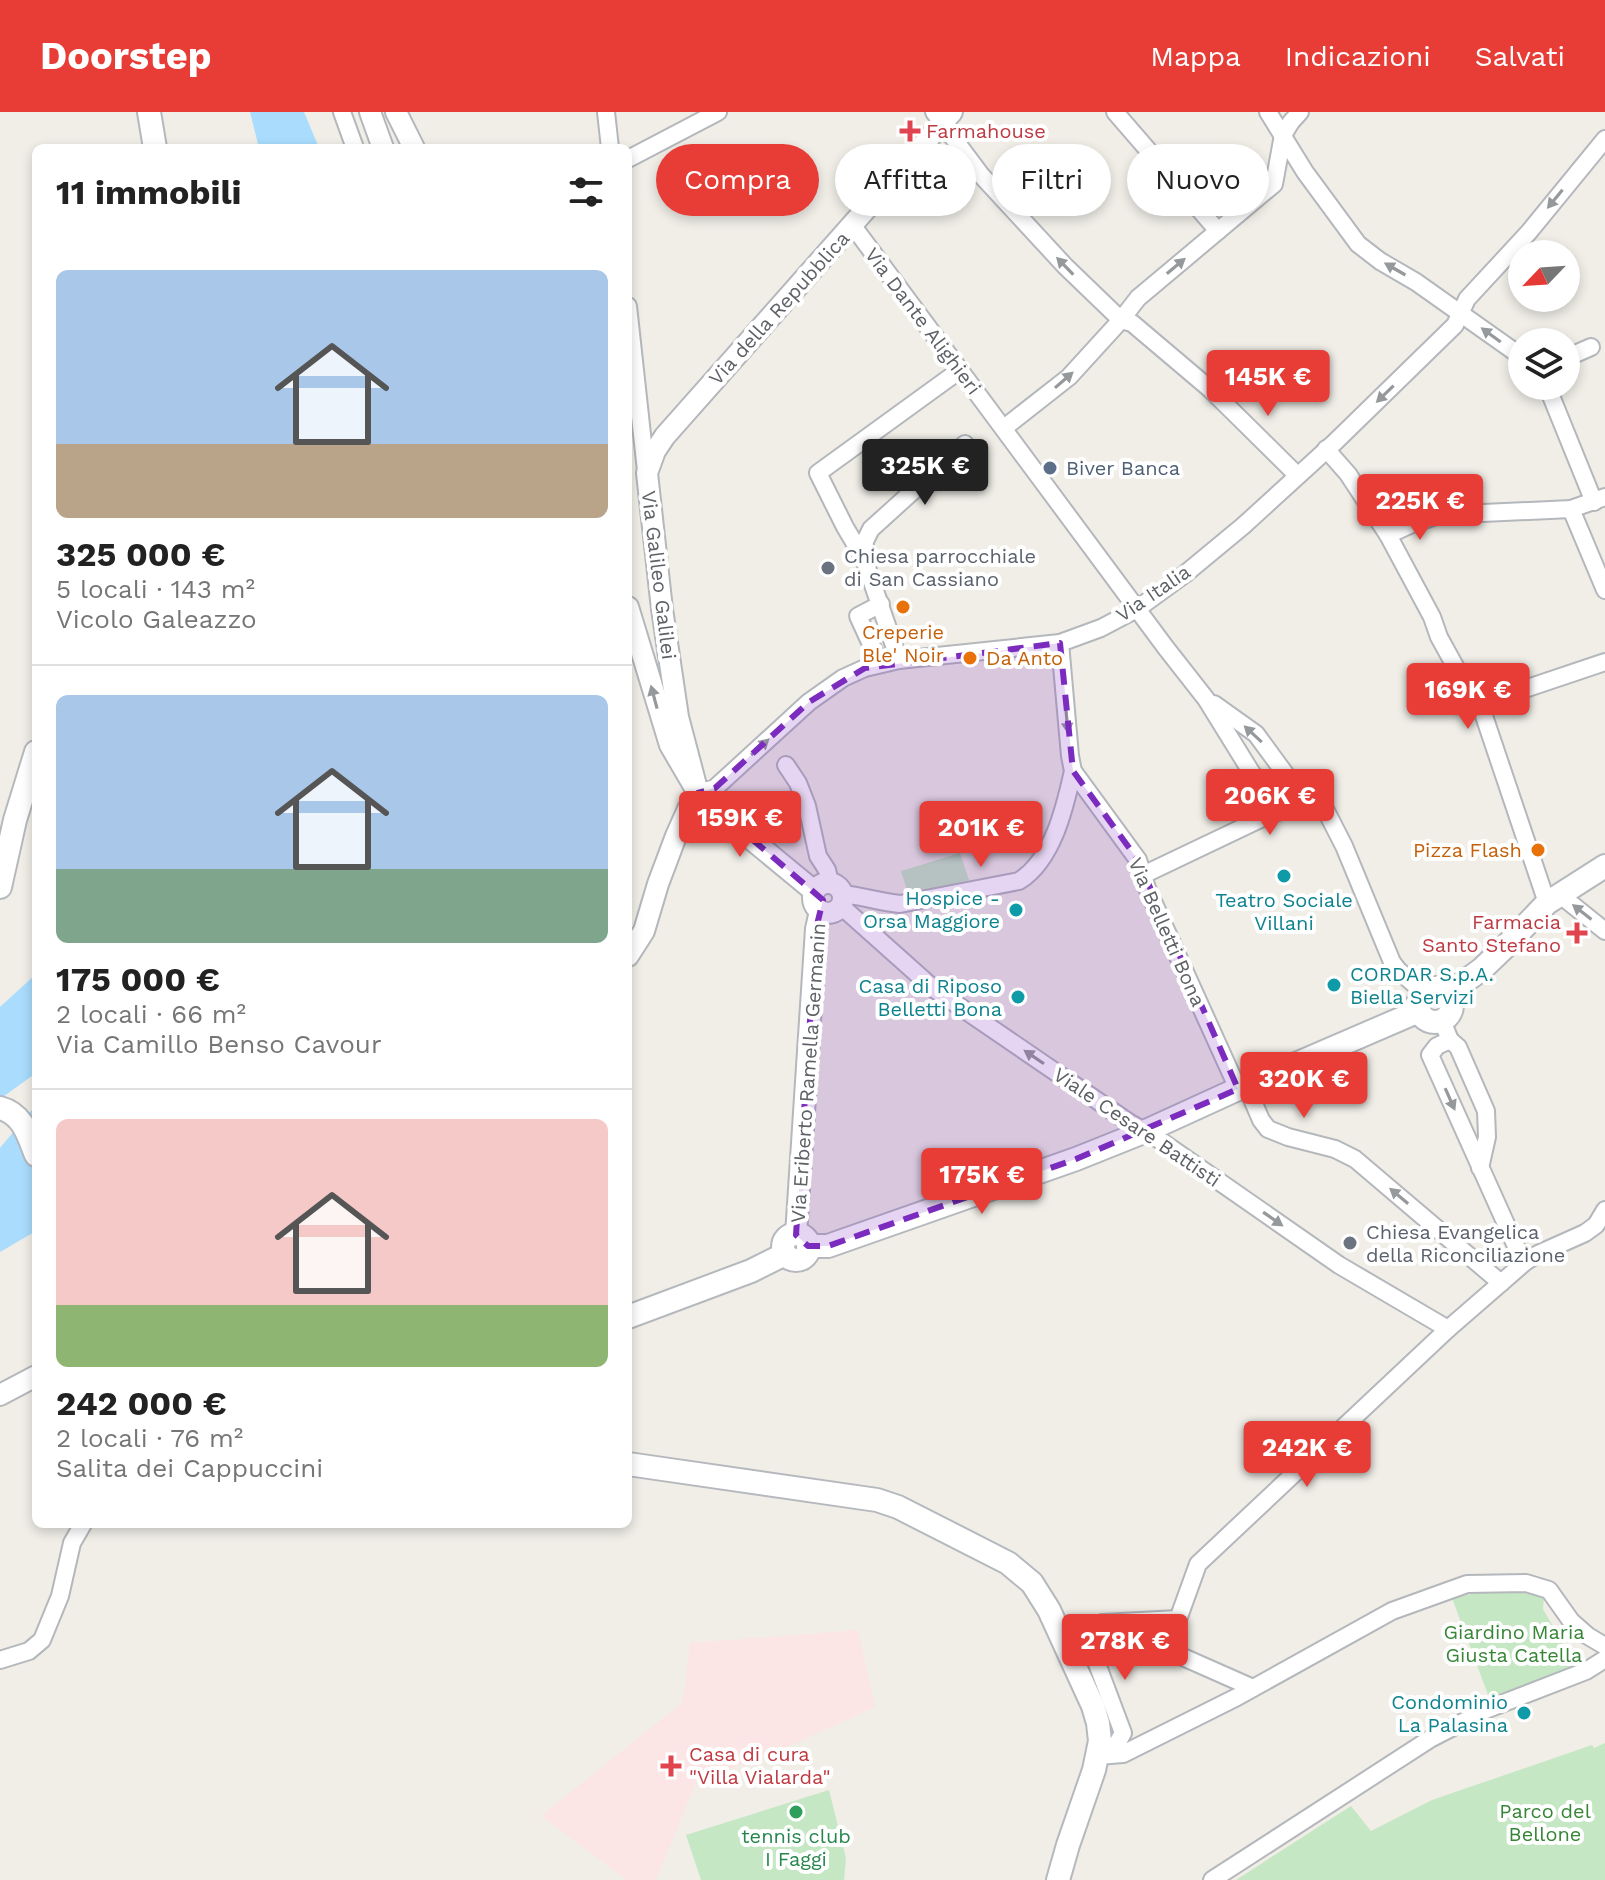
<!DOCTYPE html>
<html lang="it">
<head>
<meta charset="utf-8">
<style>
	body { margin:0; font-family:"Work Sans",sans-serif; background:#f6f6f6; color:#222; height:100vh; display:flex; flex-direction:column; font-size:30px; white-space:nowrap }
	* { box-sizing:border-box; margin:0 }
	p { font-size:26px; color:#767676 }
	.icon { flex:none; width:44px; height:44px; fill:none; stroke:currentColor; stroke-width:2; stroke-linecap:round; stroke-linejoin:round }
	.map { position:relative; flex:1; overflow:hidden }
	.panel { position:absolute; left:32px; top:32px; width:600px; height:1384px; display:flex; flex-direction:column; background:#fff; border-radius:12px; box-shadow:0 4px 12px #0003 }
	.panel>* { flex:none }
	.hud { position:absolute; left:656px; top:32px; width:760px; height:72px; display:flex; gap:16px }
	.needle { width:52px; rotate:245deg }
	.fabs { position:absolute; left:1508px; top:128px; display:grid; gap:16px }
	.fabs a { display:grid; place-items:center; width:72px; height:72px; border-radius:50%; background:#fff; box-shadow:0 4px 12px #0003; font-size:40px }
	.price { position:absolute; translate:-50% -68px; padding:0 18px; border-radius:8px; background:#e73d36; color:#fff; font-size:26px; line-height:52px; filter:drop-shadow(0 2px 4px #0008) }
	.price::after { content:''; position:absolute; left:50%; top:48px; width:24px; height:18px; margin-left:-12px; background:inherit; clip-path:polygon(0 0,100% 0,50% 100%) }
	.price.selected { background:#222; color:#fff }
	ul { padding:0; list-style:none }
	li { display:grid; align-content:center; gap:16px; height:424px; padding:0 24px }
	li+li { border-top:2px solid #e0e0e0 }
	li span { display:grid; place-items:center; height:248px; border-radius:12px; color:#555 }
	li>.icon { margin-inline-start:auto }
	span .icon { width:144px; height:144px; fill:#fffc; stroke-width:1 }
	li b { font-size:34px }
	h2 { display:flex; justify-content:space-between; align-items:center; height:96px; padding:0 24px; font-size:34px }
	.tag { padding:0 28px; border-radius:36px; background:#fff; box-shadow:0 4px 12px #0003; font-size:28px; line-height:72px }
	.tag.selected { background:#e73d36; color:#fff }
	header { display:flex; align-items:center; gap:48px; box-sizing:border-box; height:112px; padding:0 40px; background:#e73d36; color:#fff }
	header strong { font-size:38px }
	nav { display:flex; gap:44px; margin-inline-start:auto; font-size:28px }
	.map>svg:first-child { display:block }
	.medical { fill:#fbe6e5 }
	.green { fill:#c5e7c4 }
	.water { fill:#a9dcfd }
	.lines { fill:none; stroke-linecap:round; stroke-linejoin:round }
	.minor-casing { stroke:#b4b7bb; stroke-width:20 }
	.tertiary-casing { stroke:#b4b7bb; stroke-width:24 }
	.secondary-casing { stroke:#b5b9be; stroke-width:26 }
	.minor { stroke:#fff; stroke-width:16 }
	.tertiary { stroke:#fff; stroke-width:20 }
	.secondary { stroke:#fff; stroke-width:22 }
	.oneway { fill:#96999c }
	.marked { fill:#7b2cbf; fill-opacity:0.2; stroke:#7b2cbf; stroke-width:6; stroke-dasharray:16 10; stroke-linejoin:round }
	.health-dot { fill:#e0444e; stroke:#fff; stroke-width:3 }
	.service-dot { fill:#5c6f8a; stroke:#fff; stroke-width:3 }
	.worship-dot { fill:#6b7280; stroke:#fff; stroke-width:3 }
	.food-dot { fill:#e8710a; stroke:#fff; stroke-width:3 }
	.culture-dot { fill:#0f9aa8; stroke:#fff; stroke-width:3 }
	.leisure-dot { fill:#2e9e5b; stroke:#fff; stroke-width:3 }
	.labels { text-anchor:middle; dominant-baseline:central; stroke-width:8; stroke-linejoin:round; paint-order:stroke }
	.health-label { font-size:20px; fill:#be3a42; stroke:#fff; text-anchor:start }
	.street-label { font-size:20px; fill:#5e6267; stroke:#fff }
	.service-label { font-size:20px; fill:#4e5e75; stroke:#fff; text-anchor:start }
	.worship-label { font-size:20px; fill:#5b616d; stroke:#fff; text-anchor:start }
	.food-label { font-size:20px; fill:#c56008; stroke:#fff }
	.culture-label { font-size:20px; fill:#0d838f; stroke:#fff; text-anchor:end }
	.park-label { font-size:20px; fill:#378537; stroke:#fff }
	.leisure-label { font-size:20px; fill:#27864d; stroke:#fff }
</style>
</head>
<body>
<header>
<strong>Doorstep</strong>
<nav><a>Mappa</a><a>Indicazioni</a><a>Salvati</a></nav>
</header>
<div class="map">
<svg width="1605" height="1768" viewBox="0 0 1605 1768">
	<rect width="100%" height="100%" fill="#f0eee7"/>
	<!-- medical -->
	<polygon class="medical" points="858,1518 875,1595 781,1638 696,1670 656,1768 627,1768 541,1704 683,1590 690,1531"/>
	<!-- green -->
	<g class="green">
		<polygon points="960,741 969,768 910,787 901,759"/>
		<polygon points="1502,1476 1544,1485 1543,1497 1577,1556 1490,1588 1452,1486"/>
		<polygon points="1605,1631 1605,1768 1236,1768 1351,1694 1371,1719 1432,1688 1592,1633 1594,1636"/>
		<polygon points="829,1678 846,1746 844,1768 701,1768 686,1723"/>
	</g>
	<!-- water -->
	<g class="water">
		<polygon points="250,0 304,0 319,36 259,36"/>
		<polygon points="36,862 36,961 0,987 0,895"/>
		<polygon points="36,993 36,1119 0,1140 0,1036"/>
	</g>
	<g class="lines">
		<defs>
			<g id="minor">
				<polyline points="342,0 355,36"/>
				<polyline points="606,0 610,36"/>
				<polyline points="934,0 981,63 1065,154 1121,208 1132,211 1210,277 1297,363"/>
				<polyline points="1115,0 1218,119"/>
				<polyline points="1268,0 1305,60 1358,132 1380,149 1416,170 1522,245"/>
				<polyline points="628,47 718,0"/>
				<polyline points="853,114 1166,536 1206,587 1253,663 1273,682"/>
				<polyline points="628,194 646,359"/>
				<polyline points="1566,246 1591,235"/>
				<polyline points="1547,274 1594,390"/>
				<polyline points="1004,316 1069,265 1121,208 1138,186 1274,72 1283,23 1291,10 1300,0"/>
				<polyline points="1326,337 1348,362 1388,423 1432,505 1439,525 1461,565 1480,592 1547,791"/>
				<polyline points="1571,397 1605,478"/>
				<polyline points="1388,423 1412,412 1439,403 1571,397 1605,385"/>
				<polyline points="864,447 865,429 871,417 965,332"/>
				<polyline points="1060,531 1070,644 1073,659 1138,748 1147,776 1238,977"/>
				<polyline points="899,548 864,447 845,415 818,361 960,258"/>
				<polyline points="880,552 858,504 881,492"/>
				<polyline points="1417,587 1461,565"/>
				<polyline points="1214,592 1256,622 1289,667"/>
				<polyline points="1480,592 1605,550"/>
				<polyline points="786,653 798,671 807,694 818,744 827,758 830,770"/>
				<path d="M1254 664C1260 677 1259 686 1257 700"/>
				<polyline points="698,681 715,676 809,590 843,566 865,556 899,548 1060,531 1101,516 1137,497 1185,462 1243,414 1334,331 1455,213 1467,187 1529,120 1605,27"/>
				<polyline points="1301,690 1310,688 1324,695 1344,734 1392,850 1398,858 1423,880"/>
				<polyline points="1143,763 1273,701 1291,697"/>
				<path d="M843 782C862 784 880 790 900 792L1019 769C1053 748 1065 695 1073 659"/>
				<polyline points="1559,782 1605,819"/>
				<polyline points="841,794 934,877 1130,1011 1158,1027 1339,1153 1448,1217"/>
				<polyline points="1442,909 1450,928 1458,935 1486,999 1487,1025 1480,1056"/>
				<polyline points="1450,928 1437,934 1430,943 1519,1141 1525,1150"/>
				<polyline points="1246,973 1261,1008 1268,1017 1288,1025 1335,1037 1355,1047 1501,1171"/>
				<polyline points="0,1548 29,1539 42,1528 60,1484 72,1431 83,1412"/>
				<polyline points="1253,1576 1167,1538 1198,1452 1448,1217 1501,1171 1525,1150 1538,1142 1585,1121 1596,1113 1605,1098"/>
				<polyline points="1099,1643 1115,1635 1123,1621 1090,1533 1091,1518 1102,1511 1178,1507"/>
				<polyline points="1098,1644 1123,1642 1237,1585 1392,1499 1467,1472 1526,1471 1549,1478 1571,1509 1588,1524 1605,1534"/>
				<polyline points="1212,1768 1430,1627 1488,1597 1586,1559 1605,1547"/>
			</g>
			<g id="tertiary">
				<polyline points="370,0 383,36"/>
				<polyline points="396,0 414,36"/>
				<polyline points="628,495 670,633 698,681 711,694 814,779"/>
				<polyline points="698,681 678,605 662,497 647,361 655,339 665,324 952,0"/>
				<circle cx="828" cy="786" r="15"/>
				<polyline points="628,844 644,819 658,772 676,724 688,697 698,681"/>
				<polyline points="796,1123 816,817 820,799"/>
				<polyline points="0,1283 36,1264"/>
			</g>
			<g id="secondary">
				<polyline points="149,0 155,36"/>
				<polyline points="0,775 15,708 36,640"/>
				<circle cx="1435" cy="893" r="17"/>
				<polyline points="1449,881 1482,857 1506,834 1547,791 1605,754"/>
				<path d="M0 996C23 1002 28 1023 36 1043"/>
				<circle cx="796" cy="1135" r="13"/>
				<polyline points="808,1134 828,1134 1076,1047 1146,1019 1238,977 1419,899"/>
				<polyline points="628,1205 751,1159 785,1142"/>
				<polyline points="628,1352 877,1388 898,1395 1008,1451 1032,1471 1049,1498 1093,1594 1098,1611 1100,1629 1094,1658 1068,1733 1058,1768"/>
			</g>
		</defs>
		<!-- minor casing -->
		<use href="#minor" class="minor-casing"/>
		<!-- tertiary casing -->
		<use href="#tertiary" class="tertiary-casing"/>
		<!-- secondary casing -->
		<use href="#secondary" class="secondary-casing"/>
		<!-- minor -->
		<use href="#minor" class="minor"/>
		<!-- tertiary -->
		<use href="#tertiary" class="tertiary"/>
		<!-- secondary -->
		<use href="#secondary" class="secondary"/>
	</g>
	<!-- one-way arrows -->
	<defs><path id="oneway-solid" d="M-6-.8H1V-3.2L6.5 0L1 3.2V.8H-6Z" transform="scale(2)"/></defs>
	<g class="oneway">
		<use href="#oneway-solid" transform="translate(1555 87) rotate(129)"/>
		<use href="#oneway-solid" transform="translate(1065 154) rotate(-134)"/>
		<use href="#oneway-solid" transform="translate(1176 154) rotate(-40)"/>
		<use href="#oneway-solid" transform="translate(1395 157) rotate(-150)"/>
		<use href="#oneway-solid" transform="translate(1491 223) rotate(-144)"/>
		<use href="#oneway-solid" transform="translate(1064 268) rotate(-41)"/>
		<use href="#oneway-solid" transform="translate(1385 282) rotate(136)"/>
		<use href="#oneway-solid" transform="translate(654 585) rotate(-105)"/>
		<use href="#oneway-solid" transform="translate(1067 609) rotate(85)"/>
		<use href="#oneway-solid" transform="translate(1253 622) rotate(-137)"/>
		<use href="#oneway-solid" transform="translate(760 635) rotate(-42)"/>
		<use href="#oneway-solid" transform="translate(1582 800) rotate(-142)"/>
		<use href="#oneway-solid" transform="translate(1034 945) rotate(-146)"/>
		<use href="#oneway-solid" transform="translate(1450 987) rotate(66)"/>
		<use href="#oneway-solid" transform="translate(1399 1084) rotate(-140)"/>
		<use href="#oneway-solid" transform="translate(1273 1107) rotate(35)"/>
	</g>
	<!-- marked area -->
	<path class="marked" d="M1060 531 1073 659 1138 748 1238 977 1076 1047 828 1134H808L796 1123 816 817 823 788 698 681 715 676 809 590 865 556Z"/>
	<!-- markers -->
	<g class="health-dot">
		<path d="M906 7h8v8h8v8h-8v8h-8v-8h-8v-8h8z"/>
		<path d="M1573 809h8v8h8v8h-8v8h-8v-8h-8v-8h8z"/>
		<path d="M667 1642h8v8h8v8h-8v8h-8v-8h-8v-8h8z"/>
	</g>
	<circle class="service-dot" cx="1050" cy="356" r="8"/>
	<g class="worship-dot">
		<circle cx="828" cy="456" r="8"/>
		<circle cx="1350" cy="1131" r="8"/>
	</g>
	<g class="food-dot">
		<circle cx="903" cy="495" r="8"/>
		<circle cx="970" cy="546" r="8"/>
		<circle cx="1538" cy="738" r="8"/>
	</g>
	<g class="culture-dot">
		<circle cx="1284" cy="764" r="8"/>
		<circle cx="1016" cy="798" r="8"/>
		<circle cx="1334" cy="873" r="8"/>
		<circle cx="1018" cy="885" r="8"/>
		<circle cx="1524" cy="1601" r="8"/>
	</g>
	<circle class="leisure-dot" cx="796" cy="1700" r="8"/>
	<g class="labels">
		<!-- health labels -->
		<g class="health-label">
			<text x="926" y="19">Farmahouse</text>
			<text x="1561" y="810" text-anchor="end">Farmacia<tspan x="1561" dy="23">Santo Stefano</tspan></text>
			<text x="689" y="1642">Casa di cura<tspan x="689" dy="23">"Villa Vialarda"</tspan></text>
		</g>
		<!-- street labels -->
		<g class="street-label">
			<text transform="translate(779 196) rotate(-48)">Via della Repubblica</text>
			<text transform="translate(923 209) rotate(53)">Via Dante Alighieri</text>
			<text transform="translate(659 463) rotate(83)">Via Galileo Galilei</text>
			<text transform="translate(1153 481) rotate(-34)">Via Italia</text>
			<text transform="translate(1167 820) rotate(66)">Via Belletti Bona</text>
			<text transform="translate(808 961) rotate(-86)">Via Eriberto Ramella Germanin</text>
			<text transform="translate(1137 1015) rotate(34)">Viale Cesare Battisti</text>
		</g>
		<!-- service labels -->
		<g class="service-label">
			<text x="1066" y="356">Biver Banca</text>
		</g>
		<!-- worship labels -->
		<g class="worship-label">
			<text x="844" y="444">Chiesa parrocchiale<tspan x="844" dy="23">di San Cassiano</tspan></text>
			<text x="1366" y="1120">Chiesa Evangelica<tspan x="1366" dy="23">della Riconciliazione</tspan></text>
		</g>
		<!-- food labels -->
		<g class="food-label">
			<text x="903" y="520">Creperie<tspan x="903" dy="23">Ble' Noir</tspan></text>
			<text x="986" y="546" text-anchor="start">Da Anto</text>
			<text x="1522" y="738" text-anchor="end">Pizza Flash</text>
		</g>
		<!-- culture labels -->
		<g class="culture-label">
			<text x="1000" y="786">Hospice -<tspan x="1000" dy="23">Orsa Maggiore</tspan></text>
			<text x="1284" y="788" text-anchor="middle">Teatro Sociale<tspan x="1284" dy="23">Villani</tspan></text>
			<text x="1350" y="862" text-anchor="start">CORDAR S.p.A.<tspan x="1350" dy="23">Biella Servizi</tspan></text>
			<text x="1002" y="874">Casa di Riposo<tspan x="1002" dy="23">Belletti Bona</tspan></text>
			<text x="1508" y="1590">Condominio<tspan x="1508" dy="23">La Palasina</tspan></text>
		</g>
		<!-- park labels -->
		<g class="park-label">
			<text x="1514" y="1520">Giardino Maria<tspan x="1514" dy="23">Giusta Catella</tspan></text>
			<text x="1545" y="1699">Parco del<tspan x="1545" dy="23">Bellone</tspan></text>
		</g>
		<!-- leisure labels -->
		<g class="leisure-label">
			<text x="796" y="1724">tennis club<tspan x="796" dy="23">I Faggi</tspan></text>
		</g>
	</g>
</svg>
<div class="fabs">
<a><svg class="needle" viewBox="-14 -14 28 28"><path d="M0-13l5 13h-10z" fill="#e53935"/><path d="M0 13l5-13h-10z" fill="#767676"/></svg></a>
<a><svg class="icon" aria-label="layers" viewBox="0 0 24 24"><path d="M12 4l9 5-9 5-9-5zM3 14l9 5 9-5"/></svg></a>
</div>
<b class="price" style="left:1268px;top:306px">145K €</b>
<b class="price selected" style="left:925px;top:395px">325K €</b>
<b class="price" style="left:1420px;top:430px">225K €</b>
<b class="price" style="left:1468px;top:619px">169K €</b>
<b class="price" style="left:1270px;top:725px">206K €</b>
<b class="price" style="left:740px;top:747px">159K €</b>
<b class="price" style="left:981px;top:757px">201K €</b>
<b class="price" style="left:1304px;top:1008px">320K €</b>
<b class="price" style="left:982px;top:1104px">175K €</b>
<b class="price" style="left:1307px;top:1377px">242K €</b>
<b class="price" style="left:1125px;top:1570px">278K €</b>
<div class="hud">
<a class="tag selected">Compra</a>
<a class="tag">Affitta</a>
<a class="tag">Filtri</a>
<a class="tag">Nuovo</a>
</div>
<section class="panel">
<h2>11 immobili<svg class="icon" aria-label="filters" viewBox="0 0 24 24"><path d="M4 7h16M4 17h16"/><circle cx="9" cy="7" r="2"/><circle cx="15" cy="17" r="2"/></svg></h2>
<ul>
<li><span style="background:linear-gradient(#a9c7e8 70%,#b9a48a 0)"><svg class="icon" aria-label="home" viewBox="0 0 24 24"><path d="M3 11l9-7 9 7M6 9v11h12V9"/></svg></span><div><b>325 000 €</b><p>5 locali · 143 m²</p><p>Vicolo Galeazzo</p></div></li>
<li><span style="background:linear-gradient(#a9c7e8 70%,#7fa58c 0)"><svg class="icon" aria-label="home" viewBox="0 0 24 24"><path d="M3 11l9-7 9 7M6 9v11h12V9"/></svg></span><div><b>175 000 €</b><p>2 locali · 66 m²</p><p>Via Camillo Benso Cavour</p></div></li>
<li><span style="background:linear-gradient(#f6c9c9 75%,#8fb573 0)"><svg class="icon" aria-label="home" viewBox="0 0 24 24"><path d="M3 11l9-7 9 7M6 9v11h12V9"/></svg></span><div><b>242 000 €</b><p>2 locali · 76 m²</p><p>Salita dei Cappuccini</p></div></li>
</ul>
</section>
</div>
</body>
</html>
